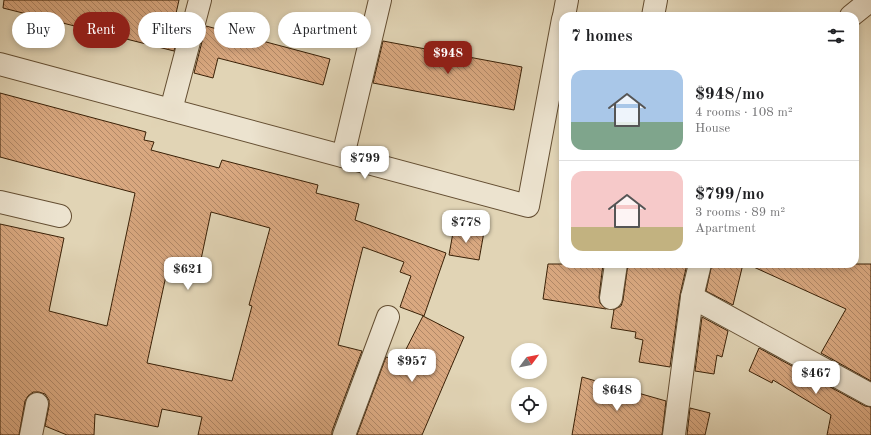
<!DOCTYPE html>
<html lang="en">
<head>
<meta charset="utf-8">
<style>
	body { margin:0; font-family:"Old Standard TT",serif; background:#f2f2f2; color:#202124; height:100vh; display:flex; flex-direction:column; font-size:15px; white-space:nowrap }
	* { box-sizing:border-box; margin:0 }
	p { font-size:13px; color:#757577 }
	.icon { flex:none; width:22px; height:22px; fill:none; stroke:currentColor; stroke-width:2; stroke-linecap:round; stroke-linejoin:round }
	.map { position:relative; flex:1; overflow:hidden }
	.side { position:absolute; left:559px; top:12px; width:300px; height:256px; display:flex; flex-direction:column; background:#fff; border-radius:12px; box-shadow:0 2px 6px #0003 }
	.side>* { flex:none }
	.top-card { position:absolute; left:12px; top:12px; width:380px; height:36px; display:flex; gap:8px }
	.needle { width:26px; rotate:58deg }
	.tools { position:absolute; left:511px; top:343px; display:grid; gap:8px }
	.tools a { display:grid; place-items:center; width:36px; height:36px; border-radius:50%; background:#fff; box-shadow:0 2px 6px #0003; font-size:20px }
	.price { position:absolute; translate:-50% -34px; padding:0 9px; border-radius:8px; background:#fff; color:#222; font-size:13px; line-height:26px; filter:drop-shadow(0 1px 2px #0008) }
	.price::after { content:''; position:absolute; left:50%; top:24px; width:12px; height:9px; margin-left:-6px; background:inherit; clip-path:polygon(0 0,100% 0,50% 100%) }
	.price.active { background:#8f2418; color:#fff }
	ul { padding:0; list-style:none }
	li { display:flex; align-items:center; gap:12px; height:100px; padding:0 12px }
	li+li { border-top:1px solid #e0e0e0 }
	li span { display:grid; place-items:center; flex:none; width:112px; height:80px; border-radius:12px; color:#555 }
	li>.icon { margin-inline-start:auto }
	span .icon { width:48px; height:48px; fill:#fffc; stroke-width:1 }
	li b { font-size:17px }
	h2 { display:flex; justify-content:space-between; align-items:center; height:48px; padding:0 12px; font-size:17px }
	.pill { padding:0 14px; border-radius:18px; background:#fff; box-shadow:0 2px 6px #0003; font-size:14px; line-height:36px }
	.pill.active { background:#8f2418; color:#fff }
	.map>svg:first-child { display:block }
	.building { fill:url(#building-back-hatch); stroke:#3a2107; fill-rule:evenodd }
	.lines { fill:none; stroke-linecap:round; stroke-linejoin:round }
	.minor-casing { stroke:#644e32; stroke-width:24 }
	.minor { stroke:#ece3cf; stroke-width:22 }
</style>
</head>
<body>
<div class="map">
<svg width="871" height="435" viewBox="0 0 871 435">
	<defs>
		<pattern id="building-back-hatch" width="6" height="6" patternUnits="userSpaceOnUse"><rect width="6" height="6" fill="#d9a880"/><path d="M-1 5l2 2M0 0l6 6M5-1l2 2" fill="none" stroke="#b18867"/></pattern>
	</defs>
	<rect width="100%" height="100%" fill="#e1d4b5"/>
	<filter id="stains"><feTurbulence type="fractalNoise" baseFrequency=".005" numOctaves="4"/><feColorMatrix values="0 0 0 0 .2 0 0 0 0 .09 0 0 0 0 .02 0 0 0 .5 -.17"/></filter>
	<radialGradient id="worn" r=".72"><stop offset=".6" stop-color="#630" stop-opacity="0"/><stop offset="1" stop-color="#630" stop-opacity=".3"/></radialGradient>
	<!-- building -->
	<g class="building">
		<polygon points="4,0 179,0 175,18 182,20 174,51 3,8"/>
		<polygon points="206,26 330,59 323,85 218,58 213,78 194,73"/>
		<polygon points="383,41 522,67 514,110 373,83"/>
		<path d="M0 93 146 132 144 140 154 142 151 150 219 168 222 160 318 185 316 193 359 204 355 220 446 253 424 316 400 307 411 276 400 272 404 262 363 247 338 345 362 351 332 431V435H198L202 417 162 409 158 427 95 414 94 435H67L45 426 49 406V400L45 394 39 392H33L28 396 25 401 19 435H0V224L64 238 49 311 107 326 135 193 0 157ZM211 212 270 228 249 305 252 306 232 381 147 363 169 262 199 269Z"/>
		<polygon points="454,227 484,232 479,260 449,255"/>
		<polygon points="548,264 603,264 599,297 600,303 606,309 543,299"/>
		<polygon points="628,264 687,264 680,295 670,367 639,362 643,340 635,338 636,332 611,328 614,310 613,310 621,306 623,300"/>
		<polygon points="712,264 743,264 733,305 706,291"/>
		<polygon points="747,264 871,264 871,381 821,353 846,309"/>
		<polygon points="423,316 464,337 422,435 357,435 386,357 400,361"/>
		<polygon points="702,317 728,331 722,357 717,355 714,374 695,371"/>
		<polygon points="759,348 865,406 871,407 871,435 827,435 831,415 773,380 772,383 749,371"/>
		<polygon points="582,377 666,401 662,435 572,435"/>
		<polygon points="690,408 710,413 705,435 687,435"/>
	</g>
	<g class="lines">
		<defs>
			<g id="minor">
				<polyline points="564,16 567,0"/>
				<polyline points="653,16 656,0"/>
				<polyline points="851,16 871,0"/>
				<polyline points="0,64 528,206 563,19"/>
				<polyline points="171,110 200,0"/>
				<polyline points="343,156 380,0"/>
				<polyline points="0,202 60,216"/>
				<polyline points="692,297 871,395"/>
				<polyline points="611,298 616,264"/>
				<polyline points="31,435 37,404"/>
				<polyline points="344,435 388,317"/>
				<polyline points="674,435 692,297 700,264"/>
			</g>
		</defs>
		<!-- minor casing -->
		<use href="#minor" class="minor-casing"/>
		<!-- minor -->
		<use href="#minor" class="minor"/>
	</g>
	<rect width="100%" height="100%" filter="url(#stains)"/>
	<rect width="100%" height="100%" fill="url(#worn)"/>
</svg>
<div class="tools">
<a><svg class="needle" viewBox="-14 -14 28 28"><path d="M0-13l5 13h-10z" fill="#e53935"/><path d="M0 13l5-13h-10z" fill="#757577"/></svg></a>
<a><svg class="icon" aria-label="locate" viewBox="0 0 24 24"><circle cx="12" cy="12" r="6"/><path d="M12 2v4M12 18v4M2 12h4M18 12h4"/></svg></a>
</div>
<b class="price active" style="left:448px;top:75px">$948</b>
<b class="price" style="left:365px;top:180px">$799</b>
<b class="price" style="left:466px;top:244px">$778</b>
<b class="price" style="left:188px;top:291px">$621</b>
<b class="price" style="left:412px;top:383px">$957</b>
<b class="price" style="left:816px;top:395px">$467</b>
<b class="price" style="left:617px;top:412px">$648</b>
<div class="top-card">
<a class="pill">Buy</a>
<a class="pill active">Rent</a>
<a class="pill">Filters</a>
<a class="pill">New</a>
<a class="pill">Apartment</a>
</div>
<section class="side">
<h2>7 homes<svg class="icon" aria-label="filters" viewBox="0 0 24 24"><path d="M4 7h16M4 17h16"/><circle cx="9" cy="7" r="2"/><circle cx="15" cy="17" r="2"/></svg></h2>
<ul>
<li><span style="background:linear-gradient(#a9c7e8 65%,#7fa58c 0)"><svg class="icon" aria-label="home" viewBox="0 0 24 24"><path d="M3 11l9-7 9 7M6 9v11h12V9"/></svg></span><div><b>$948/mo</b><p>4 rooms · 108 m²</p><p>House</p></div></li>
<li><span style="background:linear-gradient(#f6c9c9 70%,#c2b280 0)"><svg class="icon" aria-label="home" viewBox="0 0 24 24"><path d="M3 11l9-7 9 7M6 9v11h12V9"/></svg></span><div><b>$799/mo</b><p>3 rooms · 89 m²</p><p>Apartment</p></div></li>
</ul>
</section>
</div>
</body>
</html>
